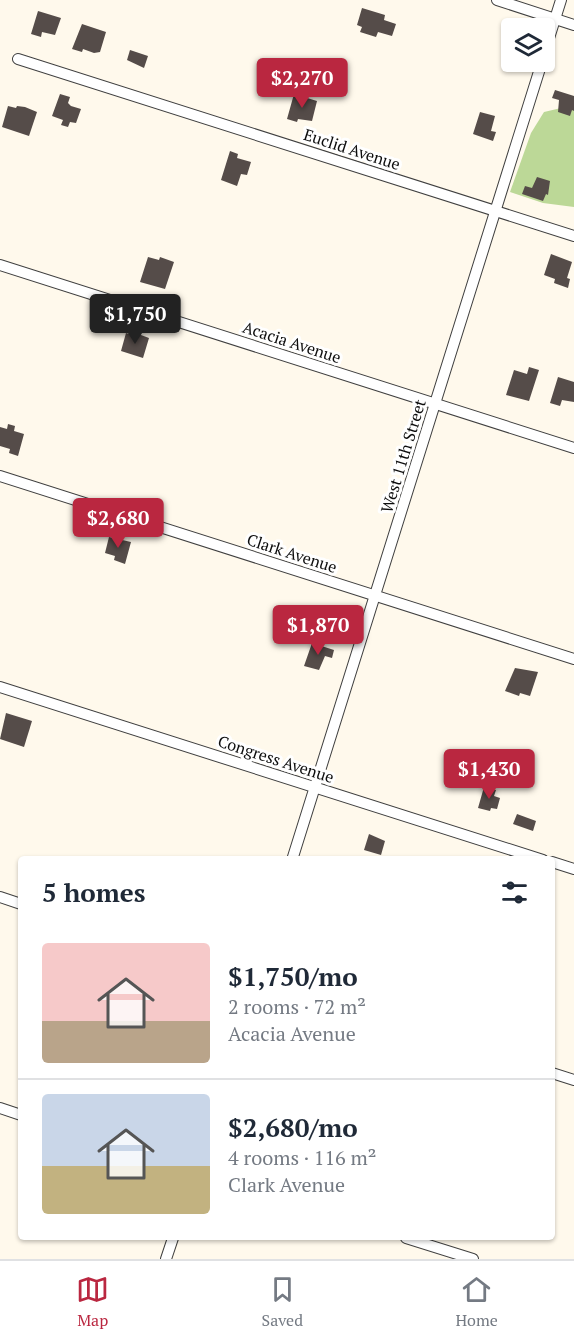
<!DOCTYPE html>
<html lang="en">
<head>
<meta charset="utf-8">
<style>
	body { margin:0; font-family:"PT Serif",serif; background:#f6f6f7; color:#1f2937; height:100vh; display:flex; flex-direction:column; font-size:22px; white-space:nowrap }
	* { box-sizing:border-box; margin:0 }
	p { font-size:20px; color:#747a83 }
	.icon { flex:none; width:33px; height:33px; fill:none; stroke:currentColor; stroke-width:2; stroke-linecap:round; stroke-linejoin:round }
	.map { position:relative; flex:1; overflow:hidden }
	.drawer { position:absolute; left:18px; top:856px; width:537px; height:384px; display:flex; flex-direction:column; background:#fff; border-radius:6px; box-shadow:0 2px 4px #0004 }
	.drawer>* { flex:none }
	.tools { position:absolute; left:501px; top:18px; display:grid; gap:12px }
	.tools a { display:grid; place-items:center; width:54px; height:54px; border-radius:6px; background:#fff; box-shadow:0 2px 4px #0004; font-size:30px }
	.price { position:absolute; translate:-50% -51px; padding:0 14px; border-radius:6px; background:#ba2740; color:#fff; font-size:20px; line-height:39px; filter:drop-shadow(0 2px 3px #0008) }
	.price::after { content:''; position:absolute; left:50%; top:36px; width:18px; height:14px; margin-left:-9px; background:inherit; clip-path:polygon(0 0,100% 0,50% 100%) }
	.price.active { background:#222; color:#fff }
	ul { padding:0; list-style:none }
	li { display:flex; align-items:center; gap:18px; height:150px; padding:0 24px }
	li+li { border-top:2px solid #e0e1e3 }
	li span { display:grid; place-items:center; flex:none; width:168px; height:120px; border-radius:6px; color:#555 }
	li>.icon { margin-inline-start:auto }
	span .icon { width:72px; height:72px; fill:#fffc; stroke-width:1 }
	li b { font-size:26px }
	h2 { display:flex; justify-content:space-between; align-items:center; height:72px; padding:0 24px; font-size:26px }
	.tabs { display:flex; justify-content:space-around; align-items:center; height:84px; border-top:2px solid #e0e1e3; background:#fff; font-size:16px; color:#747a83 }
	.tabs a { display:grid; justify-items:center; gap:3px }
	.tabs .active { color:#ba2740 }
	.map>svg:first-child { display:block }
	.forest { fill:#bcd897 }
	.building { fill:#554c49 }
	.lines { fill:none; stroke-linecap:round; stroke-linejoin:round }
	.minor-casing { stroke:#404040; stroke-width:12 }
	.minor { stroke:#fff; stroke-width:10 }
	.labels { text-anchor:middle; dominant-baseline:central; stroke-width:6; stroke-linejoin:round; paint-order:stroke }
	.street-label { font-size:16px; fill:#0d0d0d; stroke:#fff }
</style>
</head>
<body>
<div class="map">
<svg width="574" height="1259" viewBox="0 0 574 1259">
	<rect width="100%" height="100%" fill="#fff9ec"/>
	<!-- forest -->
	<polygon class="forest" points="574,105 574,207 543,203 510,192 531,133 544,112"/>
	<!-- building -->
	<g class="building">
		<polygon points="362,8 385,15 384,20 396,24 392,36 378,32 376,37 360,32 362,27 357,25"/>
		<polygon points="38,11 61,18 55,35 42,32 41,37 31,34"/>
		<polygon points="82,24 106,32 100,52 94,53 83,49 82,52 72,49"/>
		<polygon points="130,50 148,56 144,68 127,60"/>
		<polygon points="555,90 574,96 574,111 572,110 570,116 558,112 559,100 552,98"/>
		<polygon points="60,94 70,97 68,103 71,106 81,109 76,123 70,122 68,127 61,125 63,120 52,116"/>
		<polygon points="294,94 317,101 312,121 298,119 297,122 287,119"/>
		<polygon points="8,106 16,108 17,106 25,107 37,112 29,136 2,127"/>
		<polygon points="480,112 495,116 491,131 496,132 493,141 473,134"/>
		<polygon points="230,151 238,154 237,158 251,162 247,175 241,174 237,186 221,180"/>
		<polygon points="537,177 550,181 548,195 546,194 543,201 522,194 525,186 532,188"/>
		<polygon points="551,254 572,262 567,278 570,279 568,288 554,283 555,279 544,275"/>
		<polygon points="148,257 159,260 160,257 174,262 165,289 140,282"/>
		<polygon points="133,332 149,338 143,358 121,351 126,333 132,335"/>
		<polygon points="529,367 539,370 529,401 506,395 514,370 527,374"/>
		<polygon points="558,377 574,382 574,402 562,400 560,406 550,403"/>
		<polygon points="8,424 15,426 14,431 24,434 18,456 9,453 10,449 0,446 0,427 7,429"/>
		<polygon points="109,537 131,542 125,564 114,560 115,556 105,553"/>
		<polygon points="312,643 334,650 332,658 325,656 319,670 304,666"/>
		<polygon points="515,668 538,672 530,696 520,693 519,696 505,691"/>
		<polygon points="6,713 32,721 24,747 0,739"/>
		<polygon points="484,787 496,790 494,796 500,798 497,809 491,808 490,811 478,808"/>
		<polygon points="517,814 536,821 533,831 513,824"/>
		<polygon points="369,834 385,841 381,855 364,850"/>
	</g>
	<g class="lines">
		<defs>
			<g id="minor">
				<polyline points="497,0 574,25"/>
				<polyline points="544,54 561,0"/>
				<polyline points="18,59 574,236"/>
				<polyline points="0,265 574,448"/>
				<polyline points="0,476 574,659"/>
				<polyline points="0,687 543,860"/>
				<polyline points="292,860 542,62"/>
				<polyline points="552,862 574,869"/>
				<polyline points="0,897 21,904"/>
				<polyline points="552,1073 574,1080"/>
				<polyline points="0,1108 21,1115"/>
				<polyline points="406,1238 473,1259"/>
				<polyline points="166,1259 173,1238"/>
			</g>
		</defs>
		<!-- minor casing -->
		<use href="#minor" class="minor-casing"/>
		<!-- minor -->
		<use href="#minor" class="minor"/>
	</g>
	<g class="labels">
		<!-- street labels -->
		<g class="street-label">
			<text transform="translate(352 149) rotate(18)">Euclid Avenue</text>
			<text transform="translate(292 342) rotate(18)">Acacia Avenue</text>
			<text transform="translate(403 456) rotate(-73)">West 11th Street</text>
			<text transform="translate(292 553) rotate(18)">Clark Avenue</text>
			<text transform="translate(276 759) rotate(18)">Congress Avenue</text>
		</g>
	</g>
</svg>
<div class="tools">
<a><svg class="icon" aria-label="layers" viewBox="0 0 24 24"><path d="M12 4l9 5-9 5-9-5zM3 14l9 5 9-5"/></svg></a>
</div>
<b class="price" style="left:302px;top:109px">$2,270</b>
<b class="price active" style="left:135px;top:345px">$1,750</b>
<b class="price" style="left:118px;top:549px">$2,680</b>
<b class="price" style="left:318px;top:656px">$1,870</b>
<b class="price" style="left:489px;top:800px">$1,430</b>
<section class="drawer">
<h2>5 homes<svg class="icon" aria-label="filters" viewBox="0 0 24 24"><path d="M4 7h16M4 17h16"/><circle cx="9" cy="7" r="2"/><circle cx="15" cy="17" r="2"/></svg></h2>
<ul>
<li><span style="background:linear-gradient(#f6c9c9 65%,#b9a48a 0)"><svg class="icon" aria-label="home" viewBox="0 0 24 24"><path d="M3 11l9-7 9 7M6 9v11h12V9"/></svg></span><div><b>$1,750/mo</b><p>2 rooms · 72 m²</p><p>Acacia Avenue</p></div></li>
<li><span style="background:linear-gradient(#c9d6e8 60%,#c2b280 0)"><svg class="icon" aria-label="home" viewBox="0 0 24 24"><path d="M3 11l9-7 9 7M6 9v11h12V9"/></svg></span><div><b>$2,680/mo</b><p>4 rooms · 116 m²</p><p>Clark Avenue</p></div></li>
</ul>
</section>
</div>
<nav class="tabs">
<a class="active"><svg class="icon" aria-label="map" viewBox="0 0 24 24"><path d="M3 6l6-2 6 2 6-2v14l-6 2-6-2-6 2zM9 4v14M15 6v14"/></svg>Map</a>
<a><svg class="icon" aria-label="saved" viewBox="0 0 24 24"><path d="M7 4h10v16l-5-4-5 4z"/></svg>Saved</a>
<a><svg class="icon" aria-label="home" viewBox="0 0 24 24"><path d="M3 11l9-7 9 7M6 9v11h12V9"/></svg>Home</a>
</nav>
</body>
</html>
